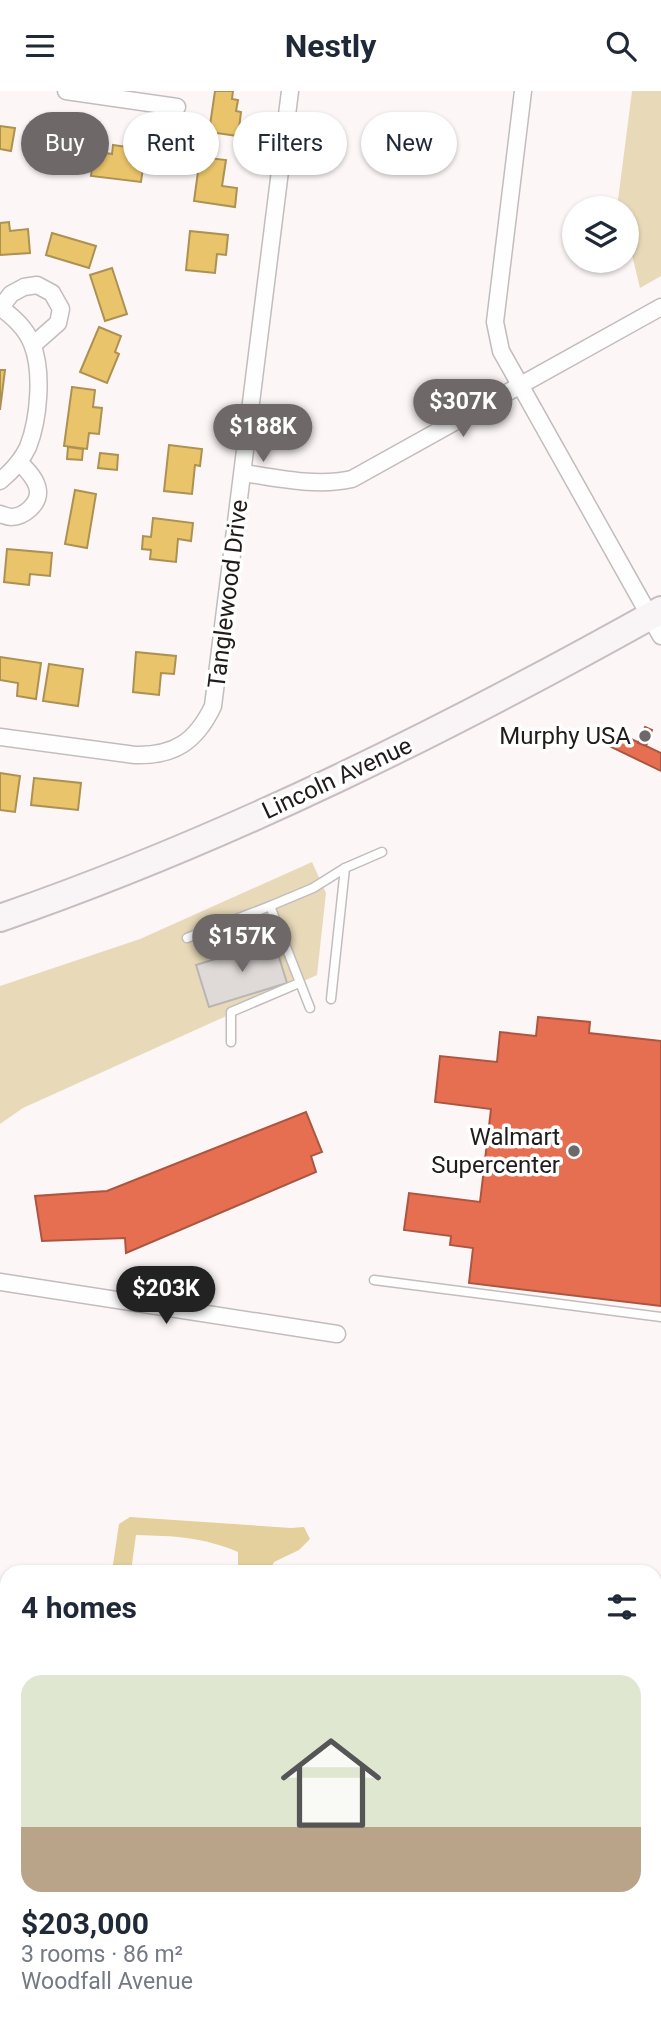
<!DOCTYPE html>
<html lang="en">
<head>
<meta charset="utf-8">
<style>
	body { margin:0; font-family:Roboto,sans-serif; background:#f2f2f3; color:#1f2937; height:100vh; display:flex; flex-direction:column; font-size:26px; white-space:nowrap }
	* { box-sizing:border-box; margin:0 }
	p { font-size:23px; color:#747a83 }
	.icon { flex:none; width:38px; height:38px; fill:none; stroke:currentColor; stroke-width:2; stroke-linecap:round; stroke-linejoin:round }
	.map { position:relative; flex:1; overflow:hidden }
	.sheet { position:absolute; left:0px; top:1474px; width:662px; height:471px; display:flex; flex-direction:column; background:#fff; border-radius:21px 21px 0 0; box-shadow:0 2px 5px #0004 }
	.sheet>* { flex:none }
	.guide { position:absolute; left:21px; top:21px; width:620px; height:63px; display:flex; gap:14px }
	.fabs { position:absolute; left:562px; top:105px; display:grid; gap:14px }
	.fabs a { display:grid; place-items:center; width:77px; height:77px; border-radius:50%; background:#fff; box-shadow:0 2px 5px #0004; font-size:35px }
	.price { position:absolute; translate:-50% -60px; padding:0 16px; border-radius:24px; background:#6e6868; color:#fff; font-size:23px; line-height:46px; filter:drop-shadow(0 2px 4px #0008) }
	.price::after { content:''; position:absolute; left:50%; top:42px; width:21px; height:16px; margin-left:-10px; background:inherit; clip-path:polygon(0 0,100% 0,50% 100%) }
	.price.selected { background:#222; color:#fff }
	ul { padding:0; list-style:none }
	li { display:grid; align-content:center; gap:14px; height:371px; padding:0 21px }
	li+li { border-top:2px solid #e0e1e3 }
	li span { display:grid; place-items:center; height:217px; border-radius:21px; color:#555 }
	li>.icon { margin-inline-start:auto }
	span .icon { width:126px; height:126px; fill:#fffc; stroke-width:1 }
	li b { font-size:30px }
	h2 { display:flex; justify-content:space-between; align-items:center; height:84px; padding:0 21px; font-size:30px }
	.tag { padding:0 24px; border-radius:32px; background:#fff; box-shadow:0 2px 5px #0004; font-size:24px; line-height:63px }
	.tag.selected { background:#6e6868; color:#fff }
	header { display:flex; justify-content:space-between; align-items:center; height:91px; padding:0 21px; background:#fff; font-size:32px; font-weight:700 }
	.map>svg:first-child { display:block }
	.green { fill:#e8dab9 }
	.forest { fill:#e3d09c }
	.homes { fill:#e9c46a; stroke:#ad9152; stroke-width:2 }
	.shops { fill:#e76f51; stroke:#ac5641; stroke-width:2 }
	.building { fill:#dfdad8; stroke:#b9b5b3; stroke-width:2 }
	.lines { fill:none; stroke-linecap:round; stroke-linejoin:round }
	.service-casing { stroke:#c2bdbc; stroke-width:11 }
	.minor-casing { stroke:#c2bdbc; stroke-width:19 }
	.primary-casing { stroke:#c8bec1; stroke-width:30 }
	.service { stroke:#fffefe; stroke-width:8 }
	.minor { stroke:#fffefe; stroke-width:16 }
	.primary { stroke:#f9f4f6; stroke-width:26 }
	.poi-dot { fill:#6e6868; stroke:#fff; stroke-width:2.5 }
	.labels { text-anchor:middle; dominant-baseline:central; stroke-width:7; stroke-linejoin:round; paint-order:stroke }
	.street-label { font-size:24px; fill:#211b1b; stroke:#fff }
	.poi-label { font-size:24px; fill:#211b1b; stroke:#fff; text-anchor:end }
</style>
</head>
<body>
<header><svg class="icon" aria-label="menu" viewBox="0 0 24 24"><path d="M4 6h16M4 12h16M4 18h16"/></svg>Nestly<svg class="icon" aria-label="search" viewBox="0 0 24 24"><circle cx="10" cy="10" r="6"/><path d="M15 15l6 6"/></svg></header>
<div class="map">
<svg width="661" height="1943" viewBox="0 0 661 1943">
	<rect width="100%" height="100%" fill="#fcf7f6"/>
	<!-- green -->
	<g class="green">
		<polygon points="632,0 661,0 661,185 640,197 627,143 626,117 620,117 618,109"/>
		<polygon points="312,771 326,802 317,884 23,1017 0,1033 0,895 140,848"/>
	</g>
	<!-- forest -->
	<path class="forest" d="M130 1426 291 1437 304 1436 310 1448 299 1459 274 1471 271 1478 272 1480H238V1461C203 1446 174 1445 136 1444L131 1480H112L119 1433Z"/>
	<!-- homes -->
	<g class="homes">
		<polygon points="215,0 233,0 232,8 238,9 236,20 241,21 238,45 209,41"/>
		<polygon points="0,35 15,37 11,60 0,58"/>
		<polygon points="29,40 74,46 71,68 26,62"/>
		<polygon points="113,54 135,57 134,69 144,70 141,91 91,85 94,60 112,63"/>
		<polygon points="200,66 226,69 222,95 237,97 235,116 194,110"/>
		<polygon points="9,131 10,140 28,138 30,162 0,164 0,132"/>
		<polygon points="190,140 228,144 226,164 217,163 215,182 186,179"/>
		<polygon points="52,142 96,155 89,177 46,164"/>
		<polygon points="112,177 127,223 105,230 90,184"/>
		<polygon points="99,236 121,245 115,261 119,263 107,292 80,281"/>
		<polygon points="0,279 5,279 0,319"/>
		<polygon points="72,296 95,299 93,316 102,317 99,343 89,342 87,358 64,355"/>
		<polygon points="169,354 202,358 200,375 195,374 192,403 164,400"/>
		<polygon points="68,356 83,358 82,369 67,368"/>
		<polygon points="100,362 118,364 117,379 98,377"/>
		<polygon points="75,399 96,403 87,457 65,453"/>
		<polygon points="153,427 193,432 191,450 178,448 176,471 150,468 151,459 142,458 143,445 151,446"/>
		<polygon points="7,458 52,462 50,485 30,483 29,494 4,491"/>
		<polygon points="136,561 176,565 174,583 161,582 159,604 133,601"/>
		<polygon points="0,566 41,572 36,608 17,605 18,592 0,589"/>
		<polygon points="49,573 83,578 78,615 43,610"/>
		<polygon points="0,682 20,685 15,721 0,719"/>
		<polygon points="34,687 81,692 78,719 31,714"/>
	</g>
	<!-- shops -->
	<g class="shops">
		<polygon points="606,636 661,662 661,680 599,650"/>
		<polygon points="645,636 652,639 646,655 638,652"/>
		<polygon points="538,926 590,931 589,942 661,950 661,1215 469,1192 473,1157 450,1154 451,1145 404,1139 409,1102 480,1111 491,1018 435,1011 440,965 497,971 500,941 536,945"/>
		<polygon points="306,1021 322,1061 311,1065 316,1081 126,1162 125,1147 42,1150 35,1105 107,1100"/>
	</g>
	<!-- building -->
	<polygon class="building" points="274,850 287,892 209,916 196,874"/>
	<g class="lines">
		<defs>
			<g id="service">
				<polyline points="187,847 270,815"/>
				<polyline points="331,908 345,777"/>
				<polyline points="310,917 270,815 313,797 345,777 382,761"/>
				<polyline points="231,951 231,921 299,892"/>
				<polyline points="374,1189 661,1226"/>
			</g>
			<g id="minor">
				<polyline points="66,0 177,16"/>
				<polyline points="523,0 495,231 501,260 661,545"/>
				<path d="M0 216C13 226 26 237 32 253 43 280 39 328 28 356 22 369 11 381 0 390"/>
				<polyline points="1,216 11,203 24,196 37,194 52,202 61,218 58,232 33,254"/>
				<path d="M243 382C279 387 316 396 352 388L661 216"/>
				<path d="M0 423C4 424 7 426 11 426 24 426 39 413 38 400 37 388 26 378 19 371"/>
				<path d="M0 646 135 664C174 665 196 651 213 615L290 0"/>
				<polyline points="0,1191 337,1243"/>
			</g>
			<path id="primary" d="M0 827C231 747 448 638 661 519"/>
		</defs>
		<!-- service casing -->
		<use href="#service" class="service-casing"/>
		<!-- minor casing -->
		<use href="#minor" class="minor-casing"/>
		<!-- primary casing -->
		<use href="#primary" class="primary-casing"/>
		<!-- service -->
		<use href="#service" class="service"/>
		<!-- minor -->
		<use href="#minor" class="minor"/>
		<!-- primary -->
		<use href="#primary" class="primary"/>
	</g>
	<!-- markers -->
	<g class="poi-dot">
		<circle cx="645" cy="645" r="7"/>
		<circle cx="574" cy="1060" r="7"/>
	</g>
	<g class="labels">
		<!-- street labels -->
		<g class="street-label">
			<text transform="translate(228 503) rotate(-83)">Tanglewood Drive</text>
			<text transform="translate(337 687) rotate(-25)">Lincoln Avenue</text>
		</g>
		<!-- poi labels -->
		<g class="poi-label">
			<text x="631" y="645">Murphy USA</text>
			<text x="560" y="1046">Walmart<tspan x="560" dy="28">Supercenter</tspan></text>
		</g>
	</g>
</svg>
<div class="fabs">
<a><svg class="icon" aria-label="layers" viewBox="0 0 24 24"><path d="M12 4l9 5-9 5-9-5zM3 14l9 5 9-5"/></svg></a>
</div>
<b class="price" style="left:463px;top:348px">$307K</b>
<b class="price" style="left:263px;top:373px">$188K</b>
<b class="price" style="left:242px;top:883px">$157K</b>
<b class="price selected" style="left:166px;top:1235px">$203K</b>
<div class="guide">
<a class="tag selected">Buy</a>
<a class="tag">Rent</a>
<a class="tag">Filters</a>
<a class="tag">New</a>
</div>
<section class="sheet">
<h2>4 homes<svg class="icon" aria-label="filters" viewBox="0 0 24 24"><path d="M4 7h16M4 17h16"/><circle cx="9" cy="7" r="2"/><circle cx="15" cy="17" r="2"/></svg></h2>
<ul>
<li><span style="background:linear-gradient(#dfe7d0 70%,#b9a48a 0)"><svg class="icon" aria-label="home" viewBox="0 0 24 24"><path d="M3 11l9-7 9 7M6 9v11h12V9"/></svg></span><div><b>$203,000</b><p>3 rooms · 86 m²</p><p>Woodfall Avenue</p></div></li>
</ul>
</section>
</div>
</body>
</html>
